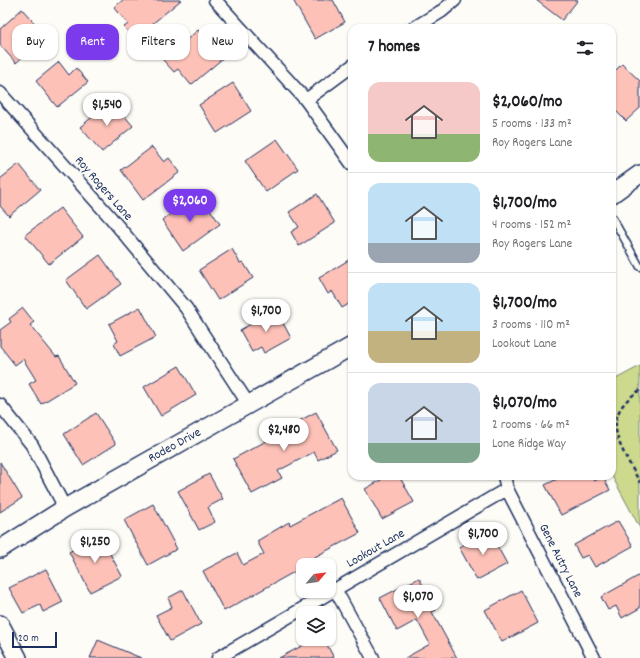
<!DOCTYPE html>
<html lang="en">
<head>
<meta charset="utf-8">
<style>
	body { margin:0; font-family:Dekko,sans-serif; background:#f2f2f2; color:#202124; height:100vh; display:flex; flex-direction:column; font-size:15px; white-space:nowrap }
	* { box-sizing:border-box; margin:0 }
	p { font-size:13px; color:#757577 }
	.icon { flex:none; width:22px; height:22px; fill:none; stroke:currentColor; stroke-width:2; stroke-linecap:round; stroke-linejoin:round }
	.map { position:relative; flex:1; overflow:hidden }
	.sheet { position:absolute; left:348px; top:24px; width:268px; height:456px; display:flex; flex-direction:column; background:#fff; border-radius:12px; box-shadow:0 1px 3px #0004 }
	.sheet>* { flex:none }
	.hud { position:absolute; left:12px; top:24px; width:276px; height:36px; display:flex; gap:8px }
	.needle { width:26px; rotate:62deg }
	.buttons { position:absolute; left:296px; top:558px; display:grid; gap:8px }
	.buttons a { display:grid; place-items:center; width:40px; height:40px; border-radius:8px; background:#fff; box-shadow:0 1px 3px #0004; font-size:20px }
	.scale { position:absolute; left:12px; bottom:10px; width:45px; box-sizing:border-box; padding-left:4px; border:2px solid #1b2f5e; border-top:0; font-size:11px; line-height:14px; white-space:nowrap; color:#1b2f5e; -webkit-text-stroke:3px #fdfcf7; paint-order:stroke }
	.price { position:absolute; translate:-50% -34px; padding:0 9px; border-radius:14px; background:#fff; color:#222; font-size:13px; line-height:26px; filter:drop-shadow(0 1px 2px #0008) }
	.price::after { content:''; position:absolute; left:50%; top:24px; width:12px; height:9px; margin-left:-6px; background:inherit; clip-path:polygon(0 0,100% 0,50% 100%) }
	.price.on { background:#7c3aed; color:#fff }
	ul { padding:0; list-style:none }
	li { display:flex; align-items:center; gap:12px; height:100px; padding:0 20px }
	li+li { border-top:1px solid #e0e0e0 }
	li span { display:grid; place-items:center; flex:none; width:112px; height:80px; border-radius:12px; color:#555 }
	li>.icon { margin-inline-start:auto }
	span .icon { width:48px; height:48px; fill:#fffc; stroke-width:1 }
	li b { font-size:17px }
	h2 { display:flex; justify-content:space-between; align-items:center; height:48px; padding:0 20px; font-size:17px }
	.tag { padding:0 14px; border-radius:12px; background:#fff; box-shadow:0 1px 3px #0004; font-size:14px; line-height:36px }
	.tag.on { background:#7c3aed; color:#fff }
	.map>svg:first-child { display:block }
	.green { fill:#cdd98c; stroke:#748475 }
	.building { fill:#fdc1b8; stroke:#1b2f5e }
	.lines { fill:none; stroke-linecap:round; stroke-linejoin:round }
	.lane-casing { stroke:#1b2f5e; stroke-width:9 }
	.street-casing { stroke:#1b2f5e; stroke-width:15 }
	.secondary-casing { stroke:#1b2f5e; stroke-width:20 }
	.path { stroke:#1b2f5e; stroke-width:2.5; stroke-dasharray:4 3; stroke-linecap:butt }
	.lane { stroke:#fdfcf7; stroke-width:6 }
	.street { stroke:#fdfcf7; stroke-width:12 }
	.secondary { stroke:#fdfcf7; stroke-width:17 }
	.labels { text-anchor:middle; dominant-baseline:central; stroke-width:4; stroke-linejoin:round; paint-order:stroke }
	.street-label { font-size:13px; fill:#1b2f5e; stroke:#fdfcf7 }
</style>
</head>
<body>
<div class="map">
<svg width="640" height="658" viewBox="0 0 640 658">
	<rect width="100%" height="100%" fill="#fdfcf7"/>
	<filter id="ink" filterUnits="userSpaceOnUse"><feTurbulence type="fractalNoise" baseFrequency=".025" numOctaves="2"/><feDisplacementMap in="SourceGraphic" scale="8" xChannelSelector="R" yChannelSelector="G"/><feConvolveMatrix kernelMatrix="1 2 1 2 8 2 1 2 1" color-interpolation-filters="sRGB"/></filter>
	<g filter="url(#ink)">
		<!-- green -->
		<polygon class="green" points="640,366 640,528 612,476 612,381"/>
		<!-- building -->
		<g class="building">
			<polygon points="123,0 181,0 134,39 124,27 128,24 114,7"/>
			<polygon points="293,0 333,0 345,22 315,39"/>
			<polygon points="536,0 578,0 562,20"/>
			<polygon points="22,9 46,36 16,63 0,45 0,29"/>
			<polygon points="198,30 222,59 191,85 178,69 174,72 163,60"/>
			<polygon points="59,62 69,75 76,68 88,82 57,107 36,81"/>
			<polygon points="622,64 640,81 640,108 626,121 612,107 612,74"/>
			<polygon points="233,83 251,111 217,133 199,105"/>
			<polygon points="112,101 133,126 102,152 80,127"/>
			<polygon points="277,139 298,169 266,192 245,161"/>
			<polygon points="152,147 164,162 169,158 180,172 143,200 121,170"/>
			<polygon points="19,164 40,190 9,216 0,206 0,179"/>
			<polygon points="317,194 335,223 299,246 291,232 299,227 289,212"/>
			<polygon points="195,197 205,211 209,208 220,224 183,251 162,220"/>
			<polygon points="60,208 83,237 49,264 25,235"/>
			<polygon points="232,249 240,263 243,262 253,278 218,300 199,270"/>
			<polygon points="100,255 121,284 86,309 66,280"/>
			<polygon points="352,258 352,302 342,308 332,291 328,294 319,278"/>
			<polygon points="140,307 156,337 120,356 114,344 118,341 109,324"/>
			<polygon points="23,308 34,322 30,325 56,357 59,356 75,383 41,404 29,384 36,380 23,359 15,365 0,346 0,330 11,322 9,319"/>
			<polygon points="276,310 291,338 264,353 261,347 252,352 240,330"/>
			<polygon points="179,366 196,395 161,416 144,387"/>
			<polygon points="316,412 337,450 318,460 314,452 278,471 282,478 252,494 233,459 281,433 280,431"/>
			<polygon points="96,413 116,444 83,465 64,434"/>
			<polygon points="0,462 22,498 0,512"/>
			<polygon points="209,474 223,499 208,507 215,522 199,530 178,491"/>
			<polygon points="379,476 399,476 414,502 382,519 365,489 381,480"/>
			<polygon points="563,476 591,476 594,481 603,477 610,490 561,515 545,485"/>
			<polygon points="341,498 360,533 309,560 311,563 303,565 303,567 224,611 203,571 237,553 243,565 264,554 257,541 289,522 290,525"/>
			<polygon points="153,504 177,549 148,565 124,520"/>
			<polygon points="618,521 633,546 595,567 588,555 581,558 574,545"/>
			<polygon points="489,531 507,564 477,580 459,547"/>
			<polygon points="100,535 122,576 90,592 69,552"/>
			<polygon points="46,569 63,602 43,612 40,605 23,613 9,588"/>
			<polygon points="640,575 640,608 622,618 616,606 608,610 601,597"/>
			<polygon points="419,578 436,610 432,612 457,658 405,658 430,644 417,620 397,631 380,598"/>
			<polygon points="183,590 201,624 170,641 156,615 172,607 168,598"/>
			<polygon points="521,590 538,623 502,642 485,610"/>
			<polygon points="315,639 324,639 334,658 279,658"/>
			<polygon points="98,640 141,658 90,658"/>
		</g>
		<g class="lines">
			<defs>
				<polyline id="lane" points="612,217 640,267"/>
				<g id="street">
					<polyline points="215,0 306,100 352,164"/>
					<polyline points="414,28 442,11 455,0"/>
					<polyline points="0,93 111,218 186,308 249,405"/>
					<polyline points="306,100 352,66"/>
					<polyline points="0,405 32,445 65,508"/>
					<polyline points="504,476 507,489 594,658"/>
					<polyline points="335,589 373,658"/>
					<polyline points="218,658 507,489"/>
				</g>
				<g id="secondary">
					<polyline points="612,194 640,174"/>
					<polyline points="0,549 65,508 352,346"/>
					<polyline points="0,624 18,658"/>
				</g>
			</defs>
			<!-- lane casing -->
			<use href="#lane" class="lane-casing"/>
			<!-- street casing -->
			<use href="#street" class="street-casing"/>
			<!-- secondary casing -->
			<use href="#secondary" class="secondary-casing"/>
			<!-- path -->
			<path class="path" d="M640 390C596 419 622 447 640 483"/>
			<!-- lane -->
			<use href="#lane" class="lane"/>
			<!-- street -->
			<use href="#street" class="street"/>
			<!-- secondary -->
			<use href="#secondary" class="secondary"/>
		</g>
	</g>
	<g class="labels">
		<!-- street labels -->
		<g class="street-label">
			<text transform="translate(103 189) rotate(49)">Roy Rogers Lane</text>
			<text transform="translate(175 446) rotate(-29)">Rodeo Drive</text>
			<text transform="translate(376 549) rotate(-30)">Lookout Lane</text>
			<text transform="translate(560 561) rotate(63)">Gene Autry Lane</text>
		</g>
	</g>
</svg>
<div class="buttons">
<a><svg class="needle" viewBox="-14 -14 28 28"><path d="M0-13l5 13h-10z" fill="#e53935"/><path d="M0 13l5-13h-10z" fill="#757577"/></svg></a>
<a><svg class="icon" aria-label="layers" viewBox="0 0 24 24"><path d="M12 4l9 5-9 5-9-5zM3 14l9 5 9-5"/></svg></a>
</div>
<div class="scale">20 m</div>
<b class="price" style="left:107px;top:127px">$1,540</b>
<b class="price on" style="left:190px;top:223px">$2,060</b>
<b class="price" style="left:266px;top:333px">$1,700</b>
<b class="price" style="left:284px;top:452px">$2,480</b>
<b class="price" style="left:483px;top:556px">$1,700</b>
<b class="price" style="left:95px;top:564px">$1,250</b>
<b class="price" style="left:418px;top:619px">$1,070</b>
<div class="hud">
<a class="tag">Buy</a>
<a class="tag on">Rent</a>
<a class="tag">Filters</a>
<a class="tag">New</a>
</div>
<section class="sheet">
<h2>7 homes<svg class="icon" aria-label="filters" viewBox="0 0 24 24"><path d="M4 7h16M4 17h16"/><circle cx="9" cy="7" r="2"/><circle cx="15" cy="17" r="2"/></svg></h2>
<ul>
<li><span style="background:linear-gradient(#f6c9c9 65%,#8fb573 0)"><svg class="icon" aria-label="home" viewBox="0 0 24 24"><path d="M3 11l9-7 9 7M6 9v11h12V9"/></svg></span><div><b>$2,060/mo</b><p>5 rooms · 133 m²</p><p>Roy Rogers Lane</p></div></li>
<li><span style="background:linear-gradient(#bfe0f5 75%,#9aa5b1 0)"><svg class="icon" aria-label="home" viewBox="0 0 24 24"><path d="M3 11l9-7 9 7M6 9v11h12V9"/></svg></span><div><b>$1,700/mo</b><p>4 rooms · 152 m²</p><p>Roy Rogers Lane</p></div></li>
<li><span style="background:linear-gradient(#bfe0f5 60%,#c2b280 0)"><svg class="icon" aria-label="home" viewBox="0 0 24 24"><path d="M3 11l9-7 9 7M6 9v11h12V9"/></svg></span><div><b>$1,700/mo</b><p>3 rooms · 110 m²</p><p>Lookout Lane</p></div></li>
<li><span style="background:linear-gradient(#c9d6e8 75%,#7fa58c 0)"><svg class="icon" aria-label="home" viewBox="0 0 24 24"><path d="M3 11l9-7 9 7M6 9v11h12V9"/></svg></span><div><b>$1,070/mo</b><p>2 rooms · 66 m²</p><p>Lone Ridge Way</p></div></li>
</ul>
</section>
</div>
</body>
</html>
